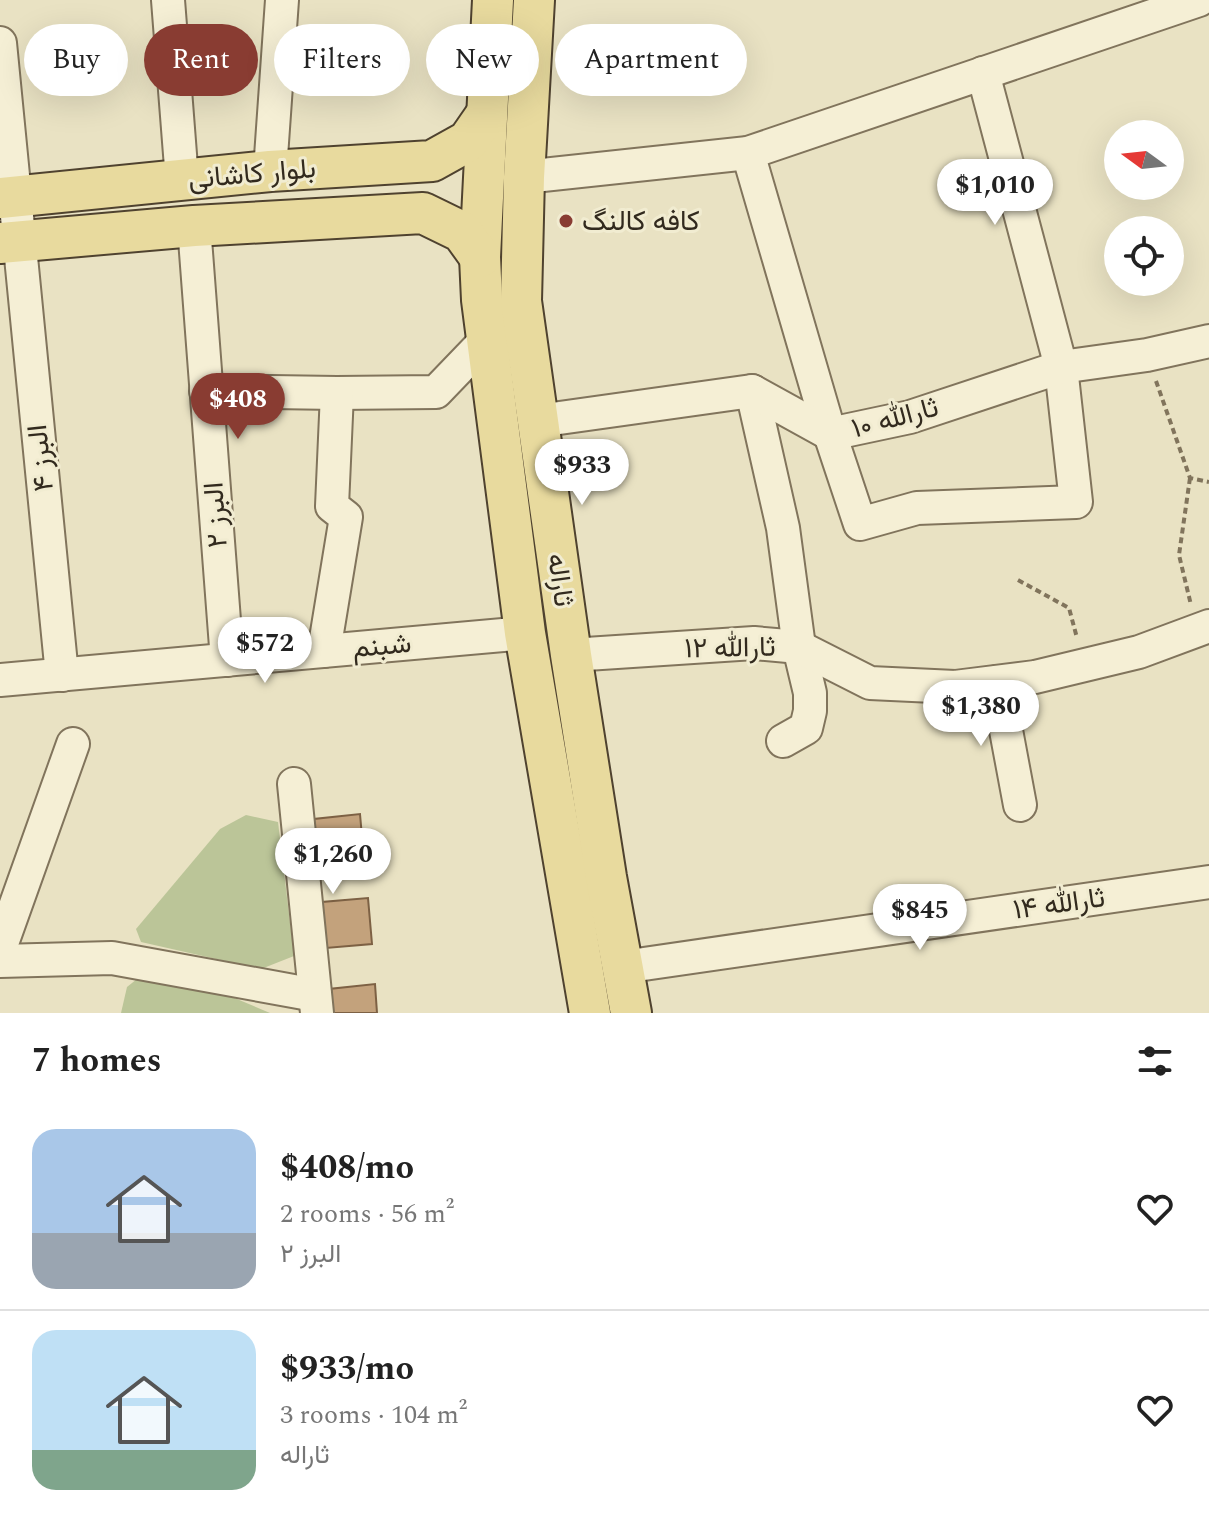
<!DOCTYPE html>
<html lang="en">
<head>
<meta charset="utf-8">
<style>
	body { margin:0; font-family:Spectral,Vazirmatn,serif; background:#f2f2f2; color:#222; height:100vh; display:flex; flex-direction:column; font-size:30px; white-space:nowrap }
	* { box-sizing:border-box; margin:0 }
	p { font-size:26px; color:#767676 }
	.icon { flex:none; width:44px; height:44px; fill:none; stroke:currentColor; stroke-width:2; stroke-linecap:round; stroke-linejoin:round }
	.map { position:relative; height:1013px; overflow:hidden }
	.side { display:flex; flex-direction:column; background:#fff; flex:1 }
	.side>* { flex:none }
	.guide { position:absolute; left:24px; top:24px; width:800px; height:72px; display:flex; gap:16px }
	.needle { width:52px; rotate:285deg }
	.tools { position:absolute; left:1104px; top:120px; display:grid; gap:16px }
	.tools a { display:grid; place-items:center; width:80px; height:80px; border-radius:50%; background:#fff; box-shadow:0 8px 32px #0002; font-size:40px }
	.price { position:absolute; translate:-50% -68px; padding:0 18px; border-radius:28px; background:#fff; color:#222; font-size:26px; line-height:52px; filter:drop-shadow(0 2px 4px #0008) }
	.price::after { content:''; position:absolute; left:50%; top:48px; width:24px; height:18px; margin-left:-12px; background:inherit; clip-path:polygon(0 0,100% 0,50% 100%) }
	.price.selected { background:#893c32; color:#fff }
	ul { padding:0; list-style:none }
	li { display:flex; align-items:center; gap:24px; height:200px; padding:0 32px }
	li+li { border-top:2px solid #e0e0e0 }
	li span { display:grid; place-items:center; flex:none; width:224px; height:160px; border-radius:24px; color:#555 }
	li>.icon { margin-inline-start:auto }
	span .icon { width:96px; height:96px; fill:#fffc; stroke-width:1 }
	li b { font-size:34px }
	h2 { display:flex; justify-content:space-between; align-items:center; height:96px; padding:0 32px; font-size:34px }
	.chip { padding:0 28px; border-radius:36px; background:#fff; box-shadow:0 8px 32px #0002; font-size:28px; line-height:72px }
	.chip.selected { background:#893c32; color:#fff }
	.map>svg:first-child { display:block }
	.green { fill:#bbc598 }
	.building { fill:#c3a27c; stroke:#7d6144; stroke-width:2 }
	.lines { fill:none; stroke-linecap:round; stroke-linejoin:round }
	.minor-casing { stroke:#81745c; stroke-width:36 }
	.major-casing { stroke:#4f422f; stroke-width:44 }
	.path { stroke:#81745c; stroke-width:4; stroke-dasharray:6 4; stroke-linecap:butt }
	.minor { stroke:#f5efd5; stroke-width:32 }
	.major { stroke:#e8da9e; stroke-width:40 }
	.poi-dot { fill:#893c32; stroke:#f1ecd1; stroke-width:3 }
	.labels { text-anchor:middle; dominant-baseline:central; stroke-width:6; stroke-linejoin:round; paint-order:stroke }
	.street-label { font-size:28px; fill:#322a1e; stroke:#f1ecd1 }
	.poi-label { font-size:28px; fill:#322a1e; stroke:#f1ecd1; text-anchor:start }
</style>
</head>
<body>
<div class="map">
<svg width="1209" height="1013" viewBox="0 0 1209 1013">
	<rect width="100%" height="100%" fill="#e9e2c3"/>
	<!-- green -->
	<g class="green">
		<polygon points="246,815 278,822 294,956 261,969 141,942 136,929 220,829"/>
		<polygon points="142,975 225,994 270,1013 121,1013 127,987"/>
	</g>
	<!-- building -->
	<g class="building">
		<polygon points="360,814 364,860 318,864 314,819"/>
		<polygon points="368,898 372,944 326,948 322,902"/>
		<polygon points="375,984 377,1013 331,1013 329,989"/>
	</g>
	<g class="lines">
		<defs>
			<g id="minor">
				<polyline points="168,0 182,180"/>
				<polyline points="0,43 62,675"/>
				<polyline points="748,153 830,434 860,524 917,508 1076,502 1061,367 983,73"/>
				<polyline points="270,171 282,0"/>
				<polyline points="524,177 748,153 1199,0"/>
				<polyline points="194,226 227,660"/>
				<polyline points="206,391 337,393 436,392 487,339"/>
				<polyline points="752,391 783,528 799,647 810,693 810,711 806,728 783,741"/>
				<polyline points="538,421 752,391 830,434 910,417 1061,367 1147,355 1209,341"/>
				<polyline points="324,651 346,517 332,506 337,393"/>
				<polyline points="571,655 754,643 799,647 870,683 955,687 1035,677 1139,652 1209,626"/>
				<polyline points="0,680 525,633"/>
				<polyline points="997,682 1020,805"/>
				<polyline points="294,784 317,1013"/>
				<polyline points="0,949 73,744"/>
				<polyline points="0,961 112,958 315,995"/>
				<polyline points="623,967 1209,882"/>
			</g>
			<g id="major">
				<polyline points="493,0 480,257 482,300 525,633 590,1013"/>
				<polyline points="534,0 524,177 521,301 571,655 606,877 631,1013"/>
				<polyline points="0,198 270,171 432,161 468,141 486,115"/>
				<polyline points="0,243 194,226 423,213 462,232 480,257"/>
			</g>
		</defs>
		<!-- minor casing -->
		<use href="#minor" class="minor-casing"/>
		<!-- major casing -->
		<use href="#major" class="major-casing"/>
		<!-- path -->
		<g class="path">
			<polyline points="1156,381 1190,478 1209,482"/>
			<polyline points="1190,478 1179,555 1191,605"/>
			<polyline points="1018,580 1069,608 1077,638"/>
		</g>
		<!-- minor -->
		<use href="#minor" class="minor"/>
		<!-- major -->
		<use href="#major" class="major"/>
	</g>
	<!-- markers -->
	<circle class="poi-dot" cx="566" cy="221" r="8"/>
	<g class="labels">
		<!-- street labels -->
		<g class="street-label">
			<text transform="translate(252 174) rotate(-5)">بلوار کاشانی</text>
			<text transform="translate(895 418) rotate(-15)">ثارالله ۱۰</text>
			<text transform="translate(41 458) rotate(-96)">البرز ۴</text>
			<text transform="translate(216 515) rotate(-94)">البرز ۲</text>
			<text transform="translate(560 580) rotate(82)">ثاراله</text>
			<text transform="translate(382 646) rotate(-5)">شبنم</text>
			<text transform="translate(730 648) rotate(-1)">ثارالله ۱۲</text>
			<text transform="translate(1059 904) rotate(-8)">ثارالله ۱۴</text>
		</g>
		<!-- poi labels -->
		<g class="poi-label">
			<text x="582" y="221">کافه کالنگ</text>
		</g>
	</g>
</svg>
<div class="tools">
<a><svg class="needle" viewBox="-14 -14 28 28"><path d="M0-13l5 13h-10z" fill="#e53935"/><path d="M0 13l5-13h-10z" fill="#767676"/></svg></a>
<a><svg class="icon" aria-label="locate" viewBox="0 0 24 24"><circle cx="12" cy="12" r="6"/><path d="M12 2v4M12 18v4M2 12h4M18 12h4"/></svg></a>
</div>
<b class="price" style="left:995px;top:227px">$1,010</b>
<b class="price selected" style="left:238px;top:441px">$408</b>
<b class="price" style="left:582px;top:507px">$933</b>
<b class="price" style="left:265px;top:685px">$572</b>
<b class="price" style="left:981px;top:748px">$1,380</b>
<b class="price" style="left:333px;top:896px">$1,260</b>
<b class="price" style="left:920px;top:952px">$845</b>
<div class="guide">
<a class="chip">Buy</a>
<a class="chip selected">Rent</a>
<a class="chip">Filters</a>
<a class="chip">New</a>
<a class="chip">Apartment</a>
</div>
</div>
<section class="side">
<h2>7 homes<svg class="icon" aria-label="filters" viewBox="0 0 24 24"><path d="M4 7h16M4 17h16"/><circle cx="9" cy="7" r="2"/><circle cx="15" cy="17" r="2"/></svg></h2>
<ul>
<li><span style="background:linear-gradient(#a9c7e8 65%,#9aa5b1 0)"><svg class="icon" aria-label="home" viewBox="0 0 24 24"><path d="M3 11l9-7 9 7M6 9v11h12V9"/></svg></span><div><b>$408/mo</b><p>2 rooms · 56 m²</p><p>البرز ۲</p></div><svg class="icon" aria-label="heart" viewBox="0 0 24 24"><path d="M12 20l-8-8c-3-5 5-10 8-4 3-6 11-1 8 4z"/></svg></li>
<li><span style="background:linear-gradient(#bfe0f5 75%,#7fa58c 0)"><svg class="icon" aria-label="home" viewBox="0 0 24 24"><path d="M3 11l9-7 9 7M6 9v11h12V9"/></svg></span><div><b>$933/mo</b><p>3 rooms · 104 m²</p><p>ثاراله</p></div><svg class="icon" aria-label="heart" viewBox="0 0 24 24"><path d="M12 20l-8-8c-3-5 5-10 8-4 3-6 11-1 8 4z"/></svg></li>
</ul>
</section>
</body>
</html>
